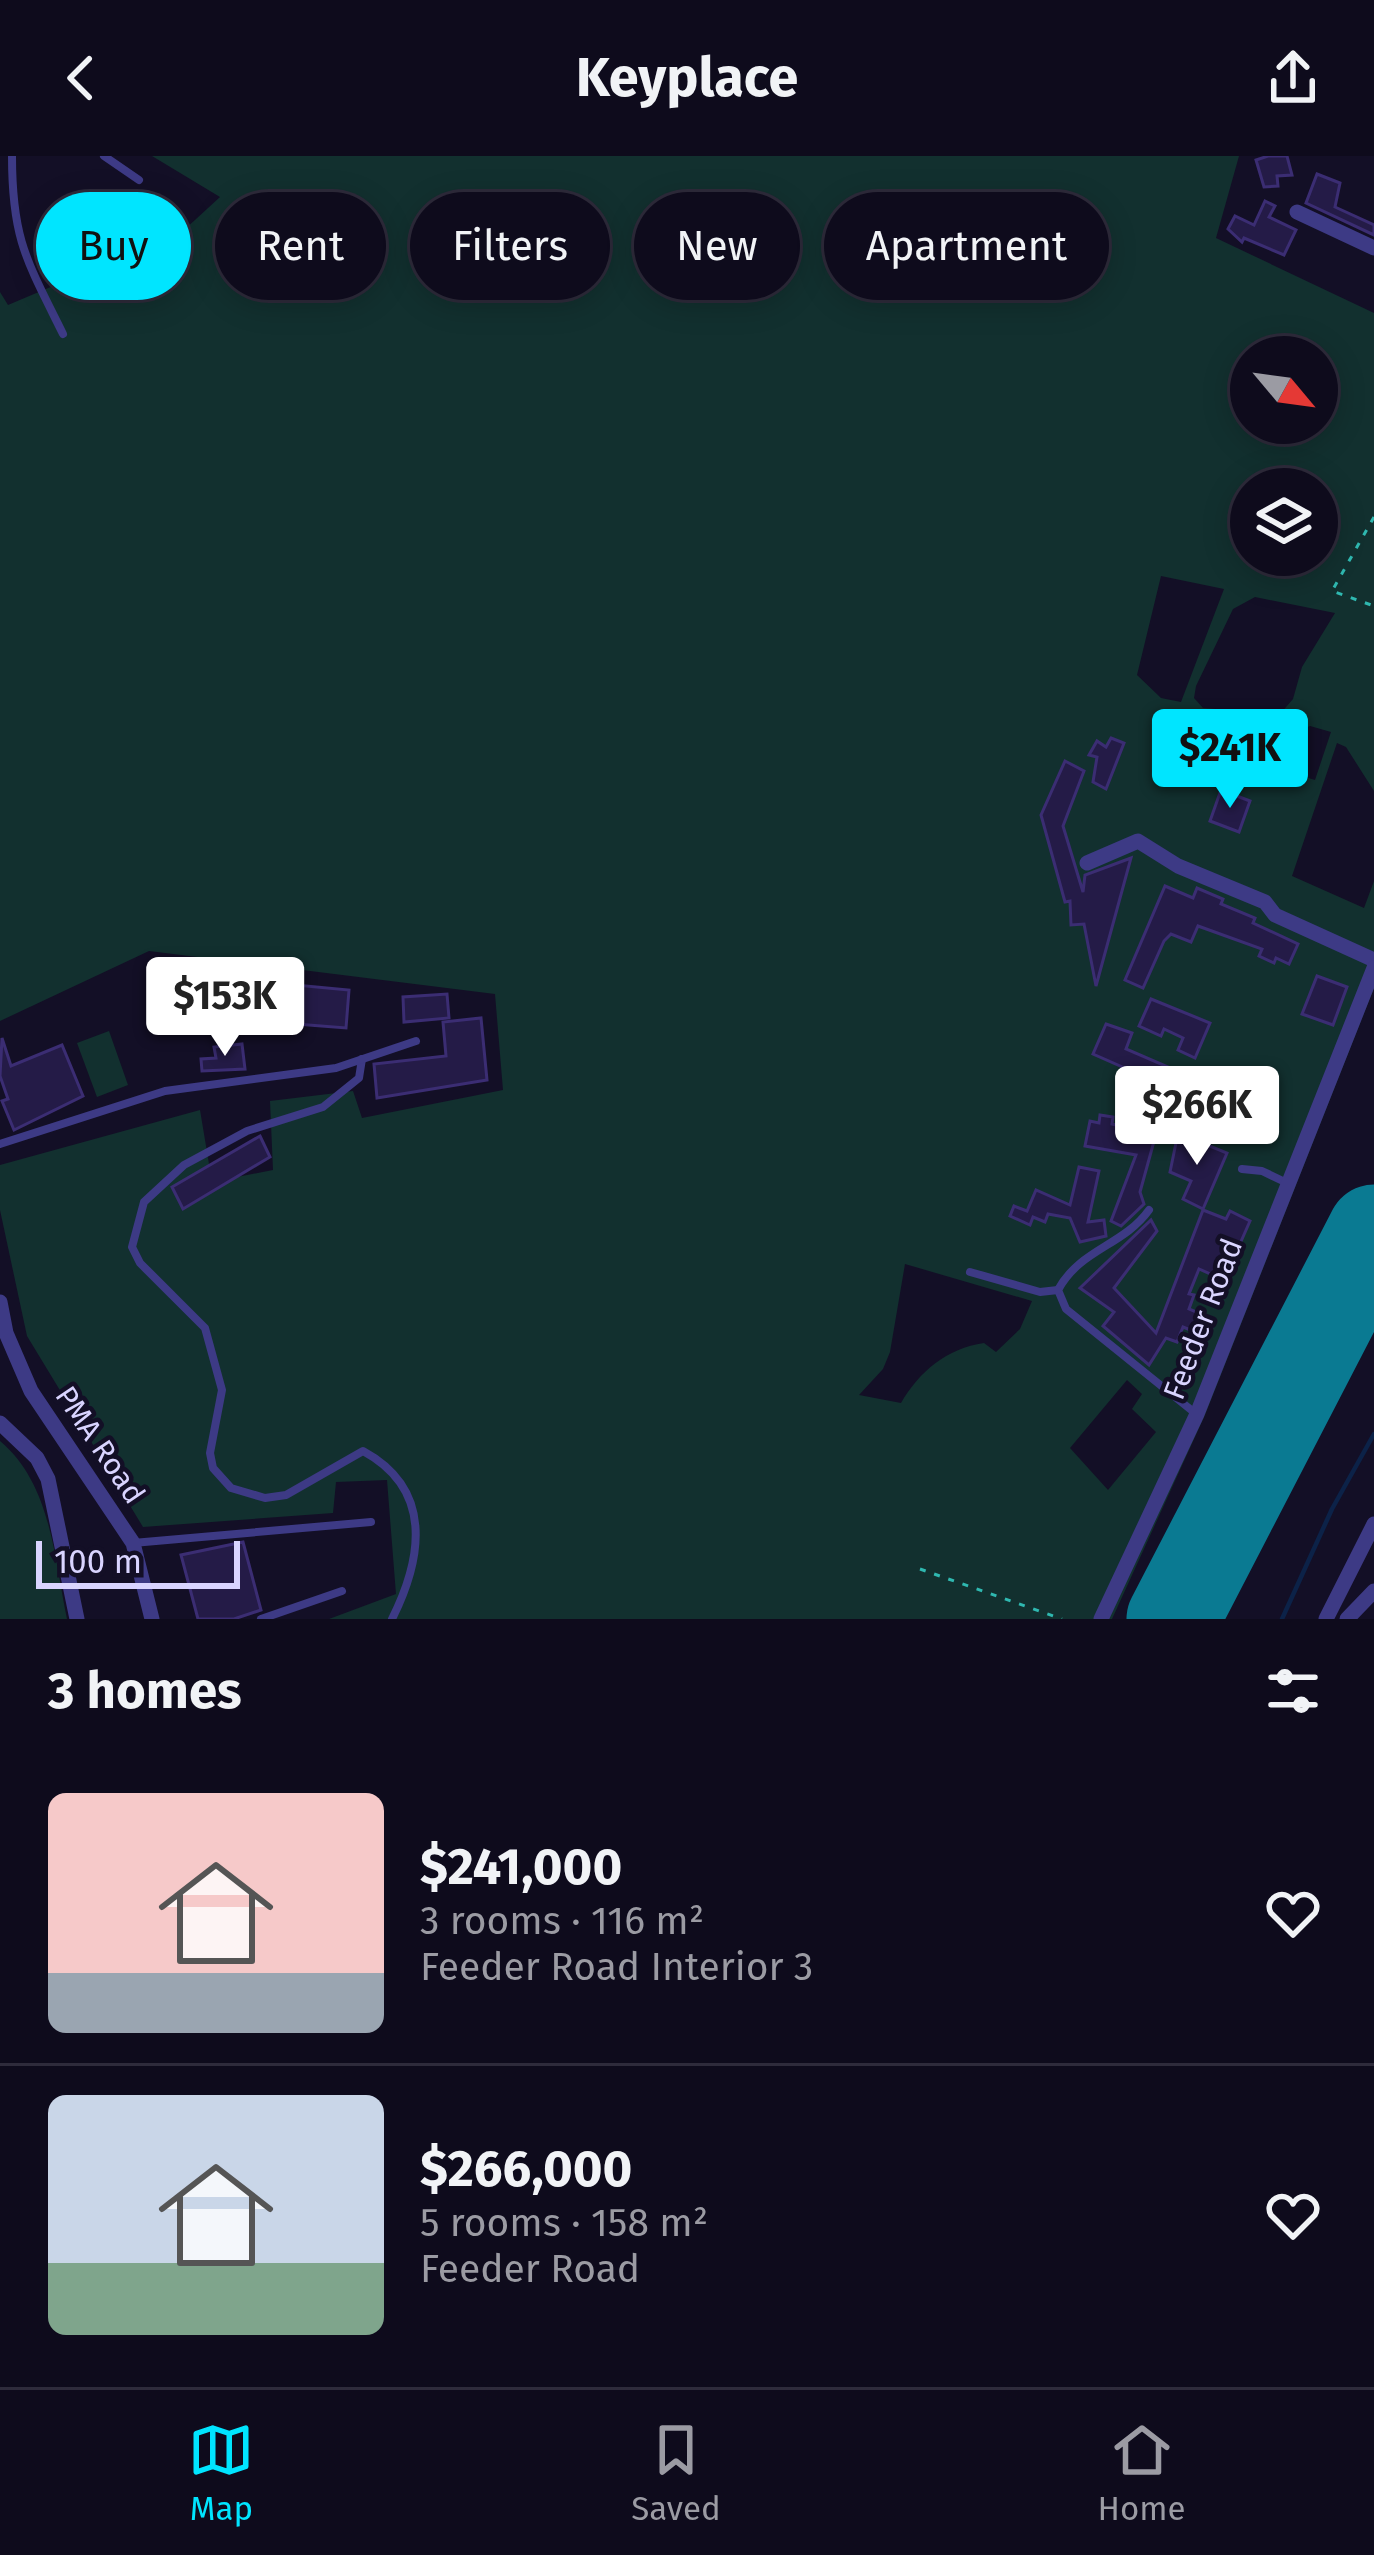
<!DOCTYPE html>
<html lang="en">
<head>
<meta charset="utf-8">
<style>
	body { margin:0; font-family:"Fira Sans",sans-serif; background:#1c1929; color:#f1f3f6; height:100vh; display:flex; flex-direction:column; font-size:45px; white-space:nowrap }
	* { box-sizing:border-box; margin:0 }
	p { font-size:39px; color:#9b9ba3 }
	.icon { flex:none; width:66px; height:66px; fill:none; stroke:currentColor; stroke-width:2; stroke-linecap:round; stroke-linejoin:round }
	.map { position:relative; height:1463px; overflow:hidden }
	.drawer { display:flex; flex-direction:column; background:#0e0b1c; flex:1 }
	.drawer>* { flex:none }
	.top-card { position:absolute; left:36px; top:36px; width:1302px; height:108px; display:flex; gap:24px }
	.needle { width:78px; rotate:119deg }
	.controls { position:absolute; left:1230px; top:180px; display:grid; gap:24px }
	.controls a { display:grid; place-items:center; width:108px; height:108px; border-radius:50%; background:#0e0b1c; box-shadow:0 6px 30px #0003,0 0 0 3px #2e2b3b; font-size:60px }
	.scale { position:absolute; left:36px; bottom:30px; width:204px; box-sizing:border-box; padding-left:12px; border:6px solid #d9d4ff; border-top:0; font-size:33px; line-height:42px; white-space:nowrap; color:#d9d4ff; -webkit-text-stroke:9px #130f26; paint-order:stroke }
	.price { position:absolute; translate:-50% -102px; padding:0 27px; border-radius:12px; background:#fff; color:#222; font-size:39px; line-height:78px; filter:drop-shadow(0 3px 6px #0008) }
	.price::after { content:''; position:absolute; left:50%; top:72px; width:36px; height:27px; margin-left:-18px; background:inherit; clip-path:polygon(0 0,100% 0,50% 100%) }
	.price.active { background:#00e5ff; color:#111 }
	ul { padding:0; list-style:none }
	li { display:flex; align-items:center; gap:36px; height:300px; padding:0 48px }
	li+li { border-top:3px solid #2e2b3b }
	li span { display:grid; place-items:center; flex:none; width:336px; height:240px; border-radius:18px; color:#555 }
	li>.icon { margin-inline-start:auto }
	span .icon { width:144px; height:144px; fill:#fffc; stroke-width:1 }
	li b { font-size:51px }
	h2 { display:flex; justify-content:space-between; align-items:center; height:144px; padding:0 48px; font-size:51px }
	.chip { padding:0 42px; border-radius:54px; background:#0e0b1c; box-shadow:0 6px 30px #0003,0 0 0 3px #2e2b3b; font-size:42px; line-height:108px }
	.chip.active { background:#00e5ff; color:#111 }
	header { display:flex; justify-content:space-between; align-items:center; height:156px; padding:0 48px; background:#0e0b1c; font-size:54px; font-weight:700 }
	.dock { display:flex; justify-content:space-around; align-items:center; height:168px; border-top:3px solid #2e2b3b; background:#0e0b1c; font-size:33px; color:#9b9ba3 }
	.dock a { display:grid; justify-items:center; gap:6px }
	.dock .active { color:#00e5ff }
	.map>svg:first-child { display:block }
	.green { fill:#12302f; fill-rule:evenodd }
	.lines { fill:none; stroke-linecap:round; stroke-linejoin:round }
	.stream { stroke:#0c2248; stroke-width:4.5 }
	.runway { stroke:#0a7a92; stroke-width:93 }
	.building { fill:#241b47; stroke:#3b2d73; stroke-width:3 }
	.path { stroke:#2fb8b0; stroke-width:3; stroke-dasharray:6 9; stroke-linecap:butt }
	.lane { stroke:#3d3a85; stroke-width:8 }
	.street { stroke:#3d3a85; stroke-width:15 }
	.labels { text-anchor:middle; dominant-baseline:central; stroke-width:9; stroke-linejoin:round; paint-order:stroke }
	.street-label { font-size:30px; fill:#d9d4ff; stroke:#130f26 }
</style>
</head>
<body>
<header><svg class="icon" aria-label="back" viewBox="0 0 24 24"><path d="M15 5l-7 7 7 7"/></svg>Keyplace<svg class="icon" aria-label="share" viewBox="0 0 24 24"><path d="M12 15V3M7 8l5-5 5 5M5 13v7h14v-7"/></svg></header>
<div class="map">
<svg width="1374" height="1463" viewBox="0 0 1374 1463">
	<rect width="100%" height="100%" fill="#130f26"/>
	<!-- green -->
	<g class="green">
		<path d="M152 0H1239L1216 82 1374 157V635L1346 591 1337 587 1292 720 1364 752 1374 725V832L1205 1259 1112 1463H329L396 1438 387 1324 336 1326 333 1357 143 1371 27 1180 0 1054V1009L200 954 212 1026 273 1014 270 945 353 935 362 962 503 934 495 838 149 795 0 865V136L8 149 183 75 220 41ZM1251 201H1317V267H1251ZM1251 333H1317V399H1251ZM1161 420 1224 433 1181 546 1161 542 1137 519ZM1255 441 1335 457 1302 511 1293 543 1280 558 1203 552 1194 542 1196 530 1233 453ZM1310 570 1331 576 1315 624 1231 599 1236 572 1279 584ZM905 1108 1032 1145 1020 1173 996 1196 984 1187C947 1192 919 1216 901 1247L859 1239 883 1213 890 1196ZM1127 1224 1142 1238 1132 1253 1156 1276 1108 1334 1070 1292Z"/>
		<polygon points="109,875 128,929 97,941 77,887"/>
		<path d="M0 1285C51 1328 54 1400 67 1463H0Z"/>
	</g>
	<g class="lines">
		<!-- stream -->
		<polyline class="stream" points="1282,1463 1332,1353 1374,1278"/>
		<!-- runway -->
		<polyline class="runway" points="1173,1463 1374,1075"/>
	</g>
	<!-- building -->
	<g class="building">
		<polygon points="1268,0 1287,0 1292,19 1277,20 1278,30 1264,31 1256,4"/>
		<polygon points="1317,18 1340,27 1335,51 1374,69 1374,79 1306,47"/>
		<polygon points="138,45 145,64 47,96 41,77"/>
		<polygon points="1265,45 1275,50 1269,61 1296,74 1284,99 1244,82 1242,86 1228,73 1235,60 1254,69"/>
		<polygon points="1111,582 1124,587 1106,633 1093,626 1097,601 1089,599 1097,585 1106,591"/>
		<polygon points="1065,605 1084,615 1063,670 1083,736 1085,719 1131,702 1096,830 1084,768 1071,769 1070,745 1065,746 1041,659"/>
		<polygon points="1221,634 1250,645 1239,676 1210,665"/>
		<polygon points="1165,730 1193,742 1197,732 1223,743 1221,748 1255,762 1253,767 1298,788 1289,808 1276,802 1274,807 1259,800 1262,793 1198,770 1191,786 1171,778 1164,785 1143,832 1125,824"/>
		<polygon points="1317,820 1347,831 1333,869 1302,858"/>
		<polygon points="274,827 349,834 346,872 271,866"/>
		<polygon points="447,838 449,862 404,866 403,841"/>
		<polygon points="1151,843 1210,867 1195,902 1178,894 1183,882 1164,873 1161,880 1139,870"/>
		<polygon points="481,862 487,924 377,942 374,908 446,900 443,866"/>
		<polygon points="1106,868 1132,877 1126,893 1175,914 1168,931 1093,898"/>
		<polygon points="2,882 11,910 62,889 83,940 14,974 2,945 8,943 0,920"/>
		<polygon points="242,888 245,913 202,915 201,903 216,902 214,891"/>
		<polygon points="1100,959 1113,961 1112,968 1156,978 1140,1036 1144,1048 1121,1070 1111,1065 1136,999 1085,990 1090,965 1099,967"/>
		<polygon points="1178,977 1227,997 1203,1053 1183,1043 1191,1025 1170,1016"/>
		<polygon points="260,980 270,1001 183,1053 172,1031"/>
		<polygon points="1079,1011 1099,1015 1088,1066 1104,1064 1106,1080 1080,1086 1070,1062 1048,1058 1045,1066 1033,1061 1030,1069 1010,1060 1014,1050 1027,1055 1036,1034 1070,1049"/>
		<polygon points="1203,1054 1226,1063 1230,1055 1250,1065 1239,1090 1243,1092 1224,1124 1199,1113 1189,1138 1194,1139 1189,1153 1215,1164 1208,1181 1183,1171 1177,1186 1166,1182 1149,1209 1103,1170 1114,1156 1080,1132 1151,1064 1157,1075 1114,1132 1156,1177"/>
		<polygon points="243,1386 261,1454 234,1463 198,1463 181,1399"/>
	</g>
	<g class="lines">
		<!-- path -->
		<g class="path">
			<polyline points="1374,361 1332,435 1374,450"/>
			<polyline points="920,1413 1062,1463"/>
		</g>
		<!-- lane -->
		<g class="lane">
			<path d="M12 0C12 84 27 105 63 178"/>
			<polyline points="104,0 139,24"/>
			<path d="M362 903 359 922 323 951 247 975 184 1009 144 1046 132 1091 140 1107 205 1172 222 1234 210 1297 213 1312 231 1332 265 1342 286 1339 363 1295C433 1333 423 1401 392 1463"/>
			<polyline points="0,988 165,935 336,912 416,885"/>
			<polyline points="1242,1013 1262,1015 1285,1026"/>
			<path d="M1149 1054C1123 1090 1080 1093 1058 1134L1066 1153 1195 1257"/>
			<polyline points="970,1116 1040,1136 1058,1134"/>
			<polyline points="133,1387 371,1366"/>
			<polyline points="261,1463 342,1435"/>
		</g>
		<!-- street -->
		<g class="street">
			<polyline points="1297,56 1374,92"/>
			<polyline points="1087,707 1138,685 1178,710 1265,746 1275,759 1374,804"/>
			<polyline points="0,1146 6,1177 31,1235 133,1387 152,1463"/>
			<polyline points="0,1267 37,1302 48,1323 77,1463"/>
			<polyline points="1101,1463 1197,1258 1374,812"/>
			<polyline points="1326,1463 1374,1368"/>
			<polyline points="1347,1463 1374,1435"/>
		</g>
	</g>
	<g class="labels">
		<!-- street labels -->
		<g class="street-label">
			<text transform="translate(1203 1163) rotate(-69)">Feeder Road</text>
			<text transform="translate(100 1289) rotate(56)">PMA Road</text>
		</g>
	</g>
</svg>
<div class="controls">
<a><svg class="needle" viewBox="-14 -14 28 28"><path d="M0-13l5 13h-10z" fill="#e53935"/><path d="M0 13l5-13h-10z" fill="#9b9ba3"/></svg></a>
<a><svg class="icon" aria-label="layers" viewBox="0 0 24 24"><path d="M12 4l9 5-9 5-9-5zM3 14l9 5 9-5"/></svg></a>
</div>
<div class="scale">100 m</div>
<b class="price active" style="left:1230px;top:655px">$241K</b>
<b class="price" style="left:225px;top:903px">$153K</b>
<b class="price" style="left:1197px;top:1012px">$266K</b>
<div class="top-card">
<a class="chip active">Buy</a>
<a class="chip">Rent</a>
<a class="chip">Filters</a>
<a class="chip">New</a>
<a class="chip">Apartment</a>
</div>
</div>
<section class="drawer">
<h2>3 homes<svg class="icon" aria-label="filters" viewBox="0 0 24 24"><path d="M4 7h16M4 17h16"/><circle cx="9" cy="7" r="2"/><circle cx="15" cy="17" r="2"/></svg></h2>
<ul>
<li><span style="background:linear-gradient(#f6c9c9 75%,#9aa5b1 0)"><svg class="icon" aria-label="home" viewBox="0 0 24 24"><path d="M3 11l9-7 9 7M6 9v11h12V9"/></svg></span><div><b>$241,000</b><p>3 rooms · 116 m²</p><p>Feeder Road Interior 3</p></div><svg class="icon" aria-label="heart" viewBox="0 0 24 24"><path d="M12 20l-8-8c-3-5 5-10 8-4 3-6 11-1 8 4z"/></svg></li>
<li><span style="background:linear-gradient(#c9d6e8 70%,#7fa58c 0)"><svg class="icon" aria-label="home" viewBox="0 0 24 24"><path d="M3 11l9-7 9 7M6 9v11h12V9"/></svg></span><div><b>$266,000</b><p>5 rooms · 158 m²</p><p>Feeder Road</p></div><svg class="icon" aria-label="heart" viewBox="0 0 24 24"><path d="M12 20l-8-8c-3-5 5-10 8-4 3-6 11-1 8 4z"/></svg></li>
</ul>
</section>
<nav class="dock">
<a class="active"><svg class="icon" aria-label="map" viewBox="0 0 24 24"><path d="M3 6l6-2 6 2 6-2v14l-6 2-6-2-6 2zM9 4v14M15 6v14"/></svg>Map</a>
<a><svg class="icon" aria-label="saved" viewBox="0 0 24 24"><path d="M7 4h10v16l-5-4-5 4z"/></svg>Saved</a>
<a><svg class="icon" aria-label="home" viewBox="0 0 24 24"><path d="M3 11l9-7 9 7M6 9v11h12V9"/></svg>Home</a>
</nav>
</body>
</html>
